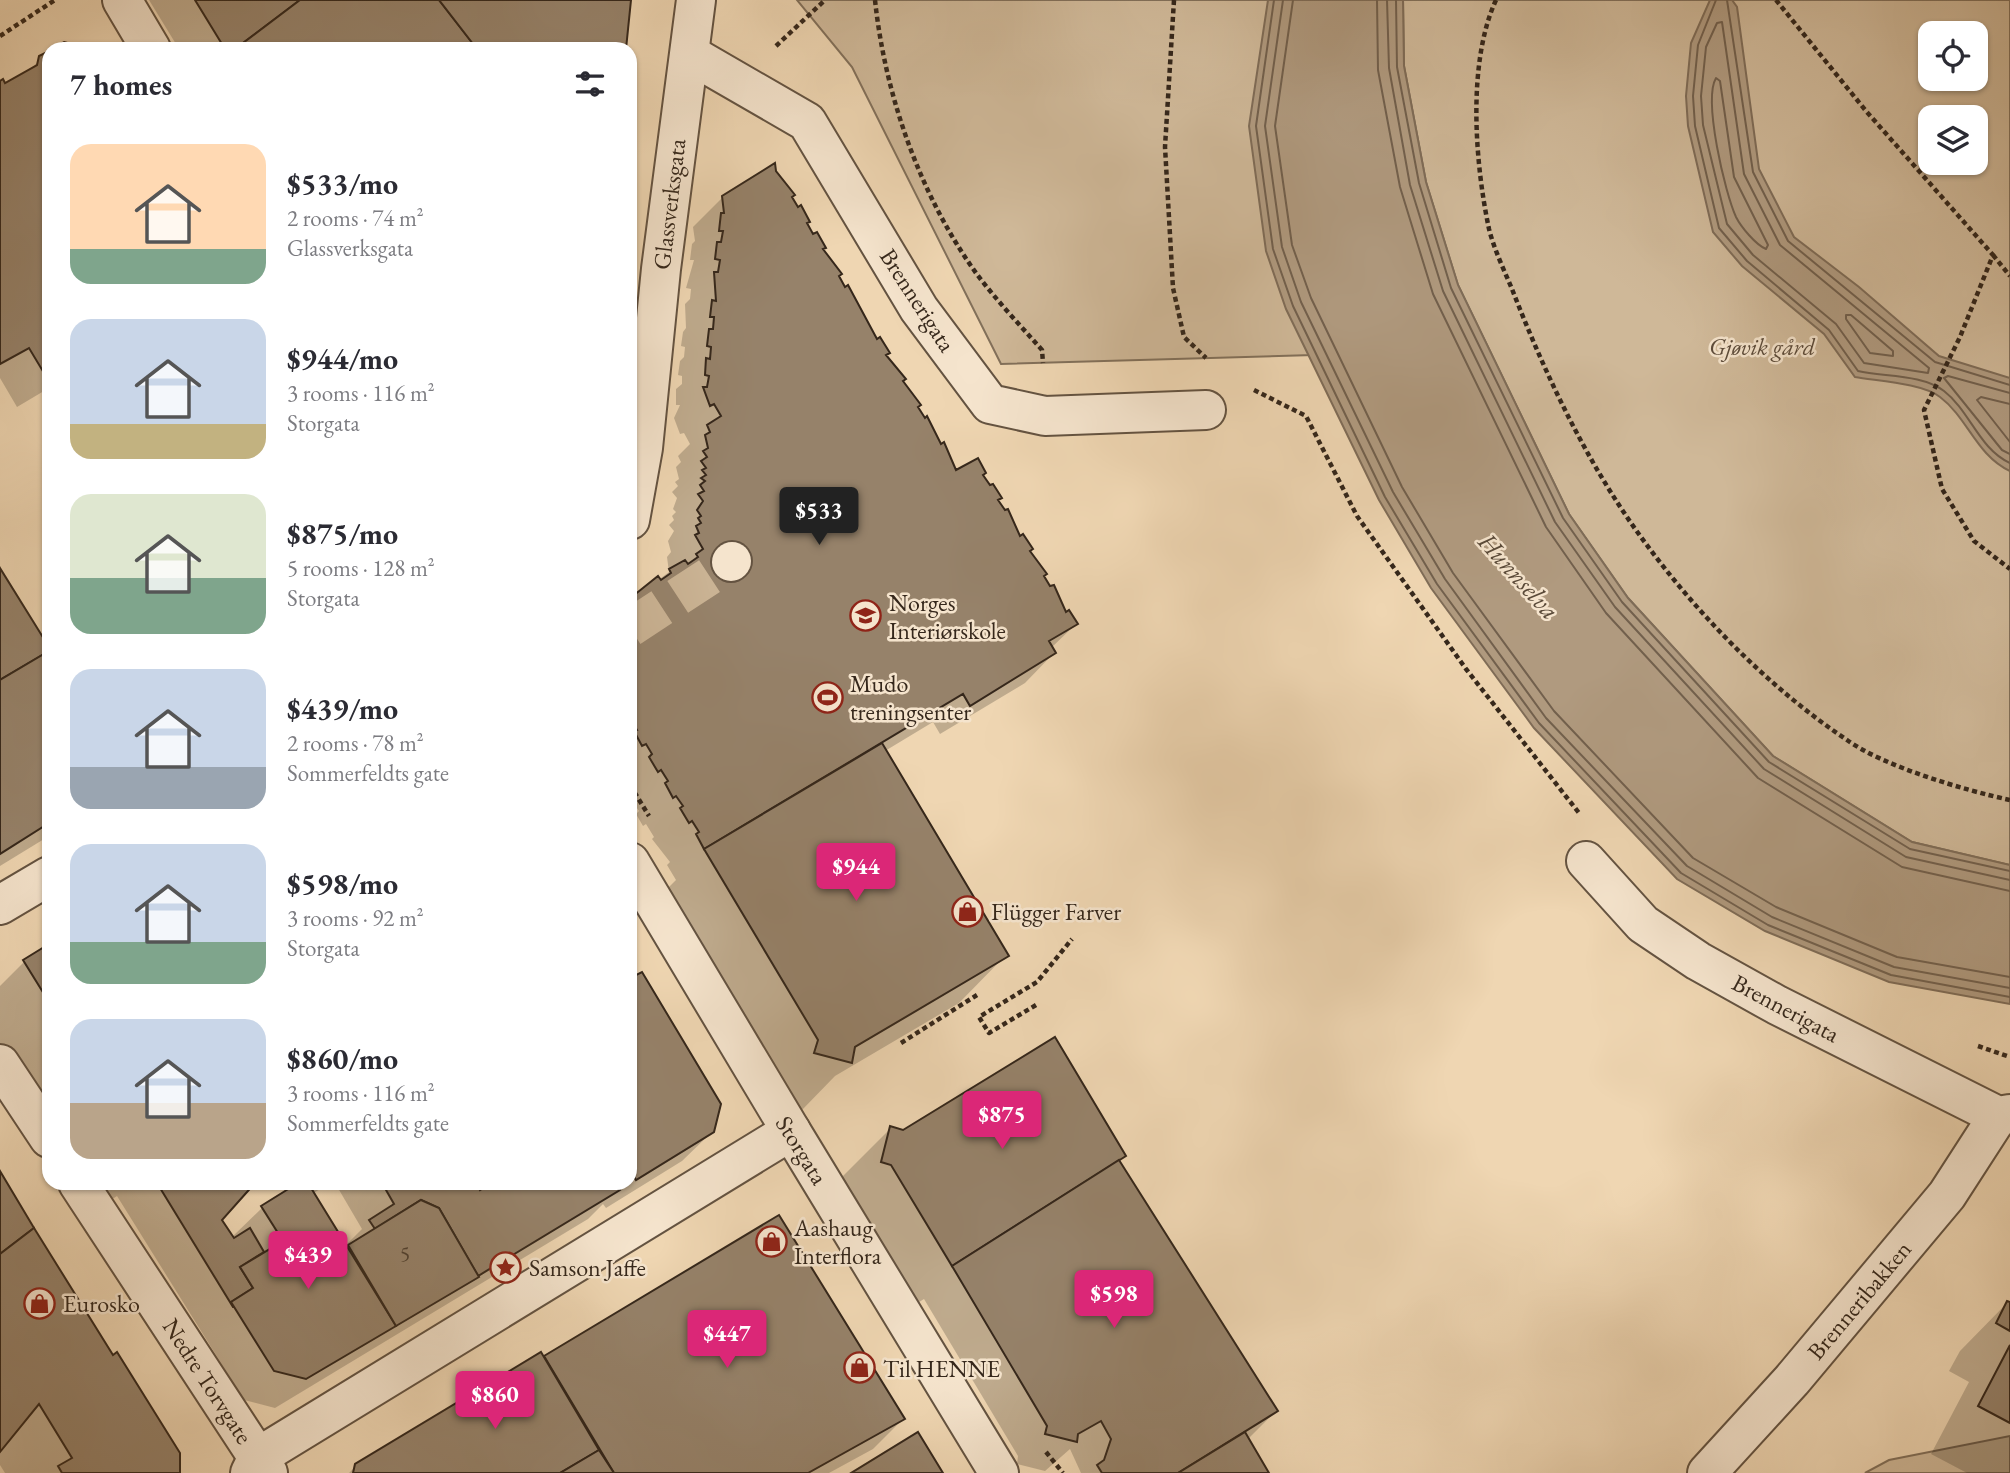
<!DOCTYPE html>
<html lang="en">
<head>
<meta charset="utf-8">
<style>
	body { margin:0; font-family:"EB Garamond",serif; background:#f7f7f7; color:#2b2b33; height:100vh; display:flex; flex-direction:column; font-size:26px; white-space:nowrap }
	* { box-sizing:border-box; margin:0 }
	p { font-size:23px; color:#7c7c81 }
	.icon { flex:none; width:38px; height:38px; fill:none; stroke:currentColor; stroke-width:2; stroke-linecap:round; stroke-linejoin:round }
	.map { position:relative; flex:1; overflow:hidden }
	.drawer { position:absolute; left:42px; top:42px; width:595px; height:1148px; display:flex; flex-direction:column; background:#fff; border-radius:21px; box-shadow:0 2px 5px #0004 }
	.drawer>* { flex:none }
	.fabs { position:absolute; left:1918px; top:21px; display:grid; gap:14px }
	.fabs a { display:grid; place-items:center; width:70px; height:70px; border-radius:14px; background:#fff; box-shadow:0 2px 5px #0004; font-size:35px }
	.price { position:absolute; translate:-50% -60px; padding:0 16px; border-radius:7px; background:#db2777; color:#fff; font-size:23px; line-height:46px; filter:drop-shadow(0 2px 4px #0008) }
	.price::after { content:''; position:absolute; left:50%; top:42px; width:21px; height:16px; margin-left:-10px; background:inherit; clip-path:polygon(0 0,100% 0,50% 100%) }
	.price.active { background:#222; color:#fff }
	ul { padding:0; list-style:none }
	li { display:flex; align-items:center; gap:21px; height:175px; padding:0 28px }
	li span { display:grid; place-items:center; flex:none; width:196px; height:140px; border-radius:21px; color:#555 }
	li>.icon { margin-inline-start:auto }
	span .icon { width:84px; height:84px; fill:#fffc; stroke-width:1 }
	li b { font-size:30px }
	h2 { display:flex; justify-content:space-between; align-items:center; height:84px; padding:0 28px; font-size:30px }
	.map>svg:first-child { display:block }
	.green { fill:#cfb898; stroke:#82705a; stroke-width:2; fill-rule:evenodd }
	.water { fill:#b09a7f; stroke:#7f6c57; stroke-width:2 }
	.shadow { fill:#0003 }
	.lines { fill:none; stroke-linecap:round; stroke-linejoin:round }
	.shore { stroke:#72604d; stroke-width:2 }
	.building { fill:#96826a; stroke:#35271b; stroke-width:2 }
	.pedestrian-tunnel { stroke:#cab394; stroke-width:38; stroke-dasharray:38 19; stroke-linecap:butt }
	.pedestrian-casing { stroke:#645341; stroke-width:42 }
	.minor-casing { stroke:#645341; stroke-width:42 }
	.path { stroke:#35271b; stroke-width:4.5; stroke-dasharray:5 3.5; stroke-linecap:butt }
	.pedestrian { stroke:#f5e4cd; stroke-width:38 }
	.minor { stroke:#f5e4cd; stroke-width:38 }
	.labels { text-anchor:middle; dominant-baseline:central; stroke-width:5; stroke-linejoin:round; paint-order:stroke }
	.number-label { font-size:21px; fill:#4d3e2f }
	.street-label { font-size:24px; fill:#35271b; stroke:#f5e4cd }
	.park-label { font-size:24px; font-style:italic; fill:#5c4b3a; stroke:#f5e4cd }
	.poi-label { font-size:24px; fill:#35271b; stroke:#f5e4cd; text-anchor:start }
	.water-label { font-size:26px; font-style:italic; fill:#5a4a39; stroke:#f5e4cd }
</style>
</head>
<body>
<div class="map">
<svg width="2010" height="1473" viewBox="0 0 2010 1473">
	<rect width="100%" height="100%" fill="#efd6b2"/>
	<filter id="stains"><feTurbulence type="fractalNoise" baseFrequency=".00286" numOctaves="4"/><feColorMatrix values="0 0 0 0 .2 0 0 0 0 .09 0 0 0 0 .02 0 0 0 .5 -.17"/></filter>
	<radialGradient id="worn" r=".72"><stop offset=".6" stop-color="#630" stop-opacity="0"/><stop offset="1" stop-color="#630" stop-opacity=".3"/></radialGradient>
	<!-- green -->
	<g class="green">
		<polygon points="797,0 1270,0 1313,355 1001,364 852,67"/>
		<path d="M1403 0H2010V865L1912 842 1773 756 1628 598 1569 514 1458 285 1426 182 1404 66ZM1930 33H1976V79H1930ZM1930 117H1976V163H1930Z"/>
		<polygon points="2010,1436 2010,1473 1865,1473 1889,1460"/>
	</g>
	<!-- water -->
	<g class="water">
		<polygon points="1268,0 1403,0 1404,66 1426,182 1458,285 1569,514 1628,598 1773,756 1912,842 2010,865 2010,1004 1889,982 1765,931 1677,879 1534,728 1431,588 1379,500 1286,309 1266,251 1249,126"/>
		<path d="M1710 0H1732L1737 7 1759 169 1794 237 1859 287 1939 356 2010 378V471C1976 455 1968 418 1940 397 1922 383 1877 381 1855 377L1824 334 1742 266 1713 232 1688 126 1686 96 1691 43Z"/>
	</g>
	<!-- shadow -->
	<g class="shadow">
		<polygon points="149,0 629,0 624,49 179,49"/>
		<polygon points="49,53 49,388 17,407 0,378 0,83 5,85 24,74"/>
		<polygon points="775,171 955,473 981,475 1065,614 1076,624 1051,648 1054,653 1025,683 940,734 933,722 885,751 1006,955 959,1003 835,1076 802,1110 767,1101 658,898 676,880 667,865 670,862 652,839 654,837 646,824 643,826 636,814 639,811 630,798 630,595 633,599 669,572 667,557 671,552 668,541 674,531 669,525 674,520 672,516 676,512 673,509 677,498 672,492 678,486 675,482 679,479 676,467 681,462 678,456 690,444 684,433 680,434 674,418 680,405 676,405 676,389 682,384 682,376 678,375 680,361 684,357 685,347 681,346 683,332 686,328 685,304 690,299 691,289 686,288 694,260 690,260 692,244 695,241 693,227 723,197"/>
		<polygon points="0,571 49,650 49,836 0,866"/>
		<polygon points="49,946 49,1127 0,1047 0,986 24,962"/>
		<polygon points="630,967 713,1131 682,1161 606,1208 603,1204 588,1219 275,1408 244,1400 117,1196 99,1208 84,1183 252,1183 220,1220 231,1238 262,1208 298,1183 330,1183 312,1194 338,1238 341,1235 346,1245 362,1229 335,1183 474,1183 479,1192 494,1183 630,1183"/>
		<polygon points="891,1128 1118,1161 1276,1411 1247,1440 1267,1473 1081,1473 1070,1449 1045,1471 1017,1464 1018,1456 924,1299 903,1312 834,1209 843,1176"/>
		<polygon points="0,1174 178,1473 5,1473 0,1465"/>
		<polygon points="779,1217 903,1419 873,1449 829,1473 349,1473 356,1466"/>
		<polygon points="2007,1303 2010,1304 2010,1473 1967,1473 1931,1454 1969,1382 1949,1371 1960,1351"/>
	</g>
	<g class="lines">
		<!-- shore -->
		<g class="shore">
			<polyline points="1274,0 1256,126 1273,249 1293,306 1385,497 1437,584 1539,723 1681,873 1768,925 1891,975 2010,997"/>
			<polyline points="1283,0 1265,126 1282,247 1301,302 1393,492 1445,579 1546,718 1687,866 1772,917 1894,967 2010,988"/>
			<polyline points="1293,0 1275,126 1292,245 1311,298 1402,487 1453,573 1554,711 1693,858 1776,907 1897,957 2010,977"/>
			<polyline points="1377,0 1378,70 1400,187 1433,294 1546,527 1606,613 1758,778 1902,867 2010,891"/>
			<polyline points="1387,0 1389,68 1410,185 1443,291 1555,522 1615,607 1764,769 1906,857 2010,880"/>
			<polyline points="1396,0 1397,67 1419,183 1451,288 1563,518 1622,602 1769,762 1910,849 2010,871"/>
			<path d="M1716 0 1698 45 1693 96 1695 126 1719 228 1747 261 1829 330 1858 371C1884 377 1922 374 1944 391 1970 411 1979 449 2010 463"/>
			<polyline points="1727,0 1753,172 1788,241 1935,362 2010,385"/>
			<polygon points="1722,22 1744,174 1780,245 1929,368 1928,373 1864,363 1836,324 1753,255 1727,224 1703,125 1701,96 1706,47 1717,23"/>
			<path d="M1716 78 1720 81 1734 177 1768 245 1766 249C1756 245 1741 227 1736 217 1725 193 1703 100 1716 78Z"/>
			<polygon points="1846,315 1851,315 1893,351 1893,356 1870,353 1846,319"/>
			<polyline points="2010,393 1948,376 1944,378 2002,450 2010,454"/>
			<polyline points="2010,404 1981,397 1977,400 2010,442"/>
		</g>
	</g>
	<!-- building -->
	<g class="building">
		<polygon points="195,0 300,0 235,49 225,49"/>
		<polygon points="300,0 439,0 477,49 235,49"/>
		<polygon points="439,0 631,0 626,49 477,49"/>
		<polygon points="64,42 88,49 52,49"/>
		<polygon points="49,51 49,377 47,378 29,348 0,364 0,81 3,79 5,83 37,65 39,56"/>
		<polygon points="775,163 776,171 795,195 792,197 798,207 801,205 810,222 807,223 813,234 817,232 826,248 823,249 842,274 839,276 845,287 848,285 877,339 880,337 890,353 886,355 906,379 903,381 921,405 918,407 925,418 927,416 941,444 944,442 956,470 978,458 986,473 983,475 990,485 993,484 1002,498 998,500 1005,510 1008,509 1020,536 1023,534 1033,549 1030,551 1047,574 1044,576 1050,586 1054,585 1066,612 1069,610 1078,624 1049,641 1056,653 970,706 963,694 704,849 696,834 699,832 692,821 689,823 680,808 683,806 676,796 673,798 665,783 668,781 661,770 658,772 649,757 652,754 646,744 642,746 634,731 637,730 630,719 630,593 633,596 658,576 661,580 671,573 669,569 685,560 688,564 698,557 696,554 703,549 695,535 699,533 696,526 701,523 698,518 701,516 697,510 703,501 698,494 704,491 700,485 705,481 701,478 706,475 702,470 706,468 701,461 707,457 703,451 708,448 705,435 710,432 707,425 721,416 714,404 710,406 703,387 707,387 709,376 705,375 706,358 710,359 711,347 707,346 709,329 713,329 714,317 710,317 712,300 716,301 714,272 718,272 720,260 715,259 717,242 721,242 723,231 719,231 721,213 724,213 722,196"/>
		<polygon points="0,568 49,647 49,651 0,680"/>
		<polygon points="49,651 49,823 0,854 0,680"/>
		<polygon points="882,743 1009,956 855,1047 852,1063 814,1053 818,1040 704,849"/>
		<polygon points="49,944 49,1002 23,960"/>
		<polygon points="642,972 721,1104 714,1132 636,1180 630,1170 630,978"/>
		<polygon points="1055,1037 1126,1156 952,1266 891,1165 881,1162 890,1126 903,1130"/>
		<polygon points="1119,1160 1278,1411 1178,1473 1102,1473 1097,1465 1104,1460 1111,1439 1101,1421 1078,1434 1077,1442 1045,1434 1047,1426 952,1266"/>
		<polygon points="0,1171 34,1228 0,1254"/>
		<polygon points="157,1183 255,1183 222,1220 234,1238 250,1228 264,1252 240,1267 253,1288 231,1302 234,1307 233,1307"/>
		<polygon points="298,1183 308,1183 396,1326 306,1379 274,1371 231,1302 253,1288 240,1267 283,1241 261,1206"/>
		<polygon points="382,1183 476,1183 480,1190 491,1183 614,1183 620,1190 478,1276 439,1208 421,1200 375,1229 369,1220 394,1204"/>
		<polygon points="421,1200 439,1208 479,1277 396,1326 348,1245"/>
		<polygon points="779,1215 905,1419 808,1473 614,1473 544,1356"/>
		<polygon points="34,1228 113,1355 117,1352 180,1453 180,1473 62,1473 58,1466 72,1458 39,1404 0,1452 0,1254"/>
		<polygon points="2007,1301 2010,1302 2010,1331 1996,1323"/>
		<polygon points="2010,1345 2010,1423 1978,1406"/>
		<polygon points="541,1352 599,1450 560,1473 353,1473 355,1464"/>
		<polygon points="918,1432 943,1473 851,1473"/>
		<polygon points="1245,1432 1269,1473 1178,1473"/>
		<polygon points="599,1450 614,1473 560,1473"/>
	</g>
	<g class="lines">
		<!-- pedestrian-tunnel -->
		<polyline class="pedestrian-tunnel" points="630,628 731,562"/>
		<defs>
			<g id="pedestrian">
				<polyline points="122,0 151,49"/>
				<polyline points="731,562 732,561"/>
				<polyline points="630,862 791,1131"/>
			</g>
			<g id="minor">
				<polyline points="691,55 807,122 919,309 990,404 1045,416 1206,410"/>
				<polyline points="630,520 643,448 661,269 696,0"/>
				<polyline points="1586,861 1643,924 1698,961 1777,1005 1998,1116 2010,1114"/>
				<polyline points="0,905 49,876"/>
				<polyline points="0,1064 49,1138"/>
				<polyline points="78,1183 268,1473"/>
				<polyline points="250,1473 258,1457 791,1131 999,1473"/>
				<polyline points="1707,1473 1792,1380 1947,1195 1998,1116"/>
			</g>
		</defs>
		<!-- pedestrian casing -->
		<use href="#pedestrian" class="pedestrian-casing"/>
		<!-- minor casing -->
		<use href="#minor" class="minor-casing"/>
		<!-- path -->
		<g class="path">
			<path d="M875 0C885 95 920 195 976 273 996 300 1020 325 1042 350L1043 363"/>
			<polyline points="1174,0 1165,147 1173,288 1184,337 1206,358"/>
			<path d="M1496 0C1467 63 1475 163 1489 229 1494 249 1504 270 1512 289 1545 374 1587 463 1641 537 1696 613 1768 687 1847 740 1885 767 1964 790 2010 800"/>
			<polyline points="1776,0 1866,111 1993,255 1960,337 1924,410 1942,489 1974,541 2010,569"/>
			<polyline points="0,36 55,0"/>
			<polyline points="776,46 825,0"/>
			<polyline points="1993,255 2010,276"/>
			<polyline points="1254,390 1306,416 1357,516 1466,669 1579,813"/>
			<polyline points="630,785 649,816"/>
			<polyline points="1036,1005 989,1033 979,1017 1037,982 1072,939"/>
			<polyline points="901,1043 977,995"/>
			<polyline points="1978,1046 2010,1057"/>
			<polyline points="1046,1452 1063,1473"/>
		</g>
		<!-- pedestrian -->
		<use href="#pedestrian" class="pedestrian"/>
		<!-- minor -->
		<use href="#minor" class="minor"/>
	</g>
	<!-- icons -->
	<defs>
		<symbol id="school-ring" viewBox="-11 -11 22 22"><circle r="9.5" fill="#f5e4cd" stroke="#8f2418" stroke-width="1.5"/><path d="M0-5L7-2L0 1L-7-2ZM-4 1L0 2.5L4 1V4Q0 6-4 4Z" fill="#8f2418"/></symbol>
		<symbol id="stadium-ring" viewBox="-11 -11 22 22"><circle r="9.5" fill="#f5e4cd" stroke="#8f2418" stroke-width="1.5"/><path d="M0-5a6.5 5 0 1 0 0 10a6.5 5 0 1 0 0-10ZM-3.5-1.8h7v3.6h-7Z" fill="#8f2418"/></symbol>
		<symbol id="shop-ring" viewBox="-11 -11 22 22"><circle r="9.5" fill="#f5e4cd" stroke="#8f2418" stroke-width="1.5"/><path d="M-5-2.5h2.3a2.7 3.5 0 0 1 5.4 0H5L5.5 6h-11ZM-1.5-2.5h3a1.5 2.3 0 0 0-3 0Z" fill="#8f2418"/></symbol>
		<symbol id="sight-ring" viewBox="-11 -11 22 22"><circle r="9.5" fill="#f5e4cd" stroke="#8f2418" stroke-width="1.5"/><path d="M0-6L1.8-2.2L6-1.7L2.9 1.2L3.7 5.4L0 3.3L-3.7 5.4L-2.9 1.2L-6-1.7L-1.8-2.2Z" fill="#8f2418"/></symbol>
	</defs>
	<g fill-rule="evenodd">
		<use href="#school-ring" x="848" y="598" width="35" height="35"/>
		<use href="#stadium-ring" x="810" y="680" width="35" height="35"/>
		<use href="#shop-ring" x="950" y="894" width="35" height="35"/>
		<use href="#shop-ring" x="754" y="1224" width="35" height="35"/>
		<use href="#sight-ring" x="488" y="1250" width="35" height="35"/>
		<use href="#shop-ring" x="22" y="1286" width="35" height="35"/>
		<use href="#shop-ring" x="842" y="1350" width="35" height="35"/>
	</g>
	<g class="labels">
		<!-- number labels -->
		<g class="number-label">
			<text x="405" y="1253">5</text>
		</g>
		<!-- street labels -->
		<g class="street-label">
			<text transform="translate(669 204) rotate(-83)">Glassverksgata</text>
			<text transform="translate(918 300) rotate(57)">Brennerigata</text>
			<text transform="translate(1786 1008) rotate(28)">Brennerigata</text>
			<text transform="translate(802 1150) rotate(58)">Storgata</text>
			<text transform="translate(1859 1300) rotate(-50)">Brenneribakken</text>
			<text transform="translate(208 1381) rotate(57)">Nedre Torvgate</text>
		</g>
		<!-- park labels -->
		<g class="park-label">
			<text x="1762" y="346">Gjøvik gård</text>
		</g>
		<!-- poi labels -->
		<g class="poi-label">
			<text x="889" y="602">Norges<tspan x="889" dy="28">Interiørskole</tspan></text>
			<text x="850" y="683">Mudo<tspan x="850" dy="28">treningsenter</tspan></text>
			<text x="991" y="911">Flügger Farver</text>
			<text x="794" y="1227">Aashaug<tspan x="794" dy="28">Interflora</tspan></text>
			<text x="529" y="1267">Samson Jaffe</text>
			<text x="63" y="1303">Eurosko</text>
			<text x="883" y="1368">Til HENNE</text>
		</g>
		<!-- water labels -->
		<g class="water-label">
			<text transform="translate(1519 576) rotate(48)">Hunnselva</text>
		</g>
	</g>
	<rect width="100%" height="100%" filter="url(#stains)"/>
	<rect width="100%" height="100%" fill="url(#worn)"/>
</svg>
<div class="fabs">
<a><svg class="icon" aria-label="locate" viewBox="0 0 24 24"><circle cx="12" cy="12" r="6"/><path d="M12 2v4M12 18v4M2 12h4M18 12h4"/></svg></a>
<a><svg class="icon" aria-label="layers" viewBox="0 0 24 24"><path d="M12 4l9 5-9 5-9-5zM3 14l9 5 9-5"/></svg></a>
</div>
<b class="price active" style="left:819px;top:547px">$533</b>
<b class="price" style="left:856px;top:903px">$944</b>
<b class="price" style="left:1002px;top:1151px">$875</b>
<b class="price" style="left:308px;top:1291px">$439</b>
<b class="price" style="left:1114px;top:1330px">$598</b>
<b class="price" style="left:727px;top:1370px">$447</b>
<b class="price" style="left:495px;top:1431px">$860</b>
<section class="drawer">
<h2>7 homes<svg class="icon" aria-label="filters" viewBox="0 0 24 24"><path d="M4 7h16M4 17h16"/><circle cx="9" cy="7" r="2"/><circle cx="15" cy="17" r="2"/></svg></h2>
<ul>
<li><span style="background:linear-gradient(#ffd9b3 75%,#7fa58c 0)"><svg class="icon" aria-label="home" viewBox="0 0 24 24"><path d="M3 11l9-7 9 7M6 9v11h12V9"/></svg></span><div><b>$533/mo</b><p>2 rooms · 74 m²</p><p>Glassverksgata</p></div></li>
<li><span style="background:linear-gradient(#c9d6e8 75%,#c2b280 0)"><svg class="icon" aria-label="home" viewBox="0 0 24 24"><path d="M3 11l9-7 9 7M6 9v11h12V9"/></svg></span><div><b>$944/mo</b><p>3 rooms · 116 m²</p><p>Storgata</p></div></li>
<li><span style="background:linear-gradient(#dfe7d0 60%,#7fa58c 0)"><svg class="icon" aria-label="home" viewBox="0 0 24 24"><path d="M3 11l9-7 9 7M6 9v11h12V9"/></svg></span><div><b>$875/mo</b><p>5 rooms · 128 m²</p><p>Storgata</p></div></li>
<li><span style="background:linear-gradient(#c9d6e8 70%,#9aa5b1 0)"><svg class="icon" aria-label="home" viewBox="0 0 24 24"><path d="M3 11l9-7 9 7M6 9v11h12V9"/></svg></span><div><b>$439/mo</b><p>2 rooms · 78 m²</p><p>Sommerfeldts gate</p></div></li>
<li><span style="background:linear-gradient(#c9d6e8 70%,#7fa58c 0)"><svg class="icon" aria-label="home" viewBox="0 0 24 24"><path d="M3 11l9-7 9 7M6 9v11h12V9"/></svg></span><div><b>$598/mo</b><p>3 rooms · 92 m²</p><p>Storgata</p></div></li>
<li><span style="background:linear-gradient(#c9d6e8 60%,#b9a48a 0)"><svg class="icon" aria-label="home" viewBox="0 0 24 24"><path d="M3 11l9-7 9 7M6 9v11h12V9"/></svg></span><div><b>$860/mo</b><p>3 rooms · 116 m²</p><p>Sommerfeldts gate</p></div></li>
</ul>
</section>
</div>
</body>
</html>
